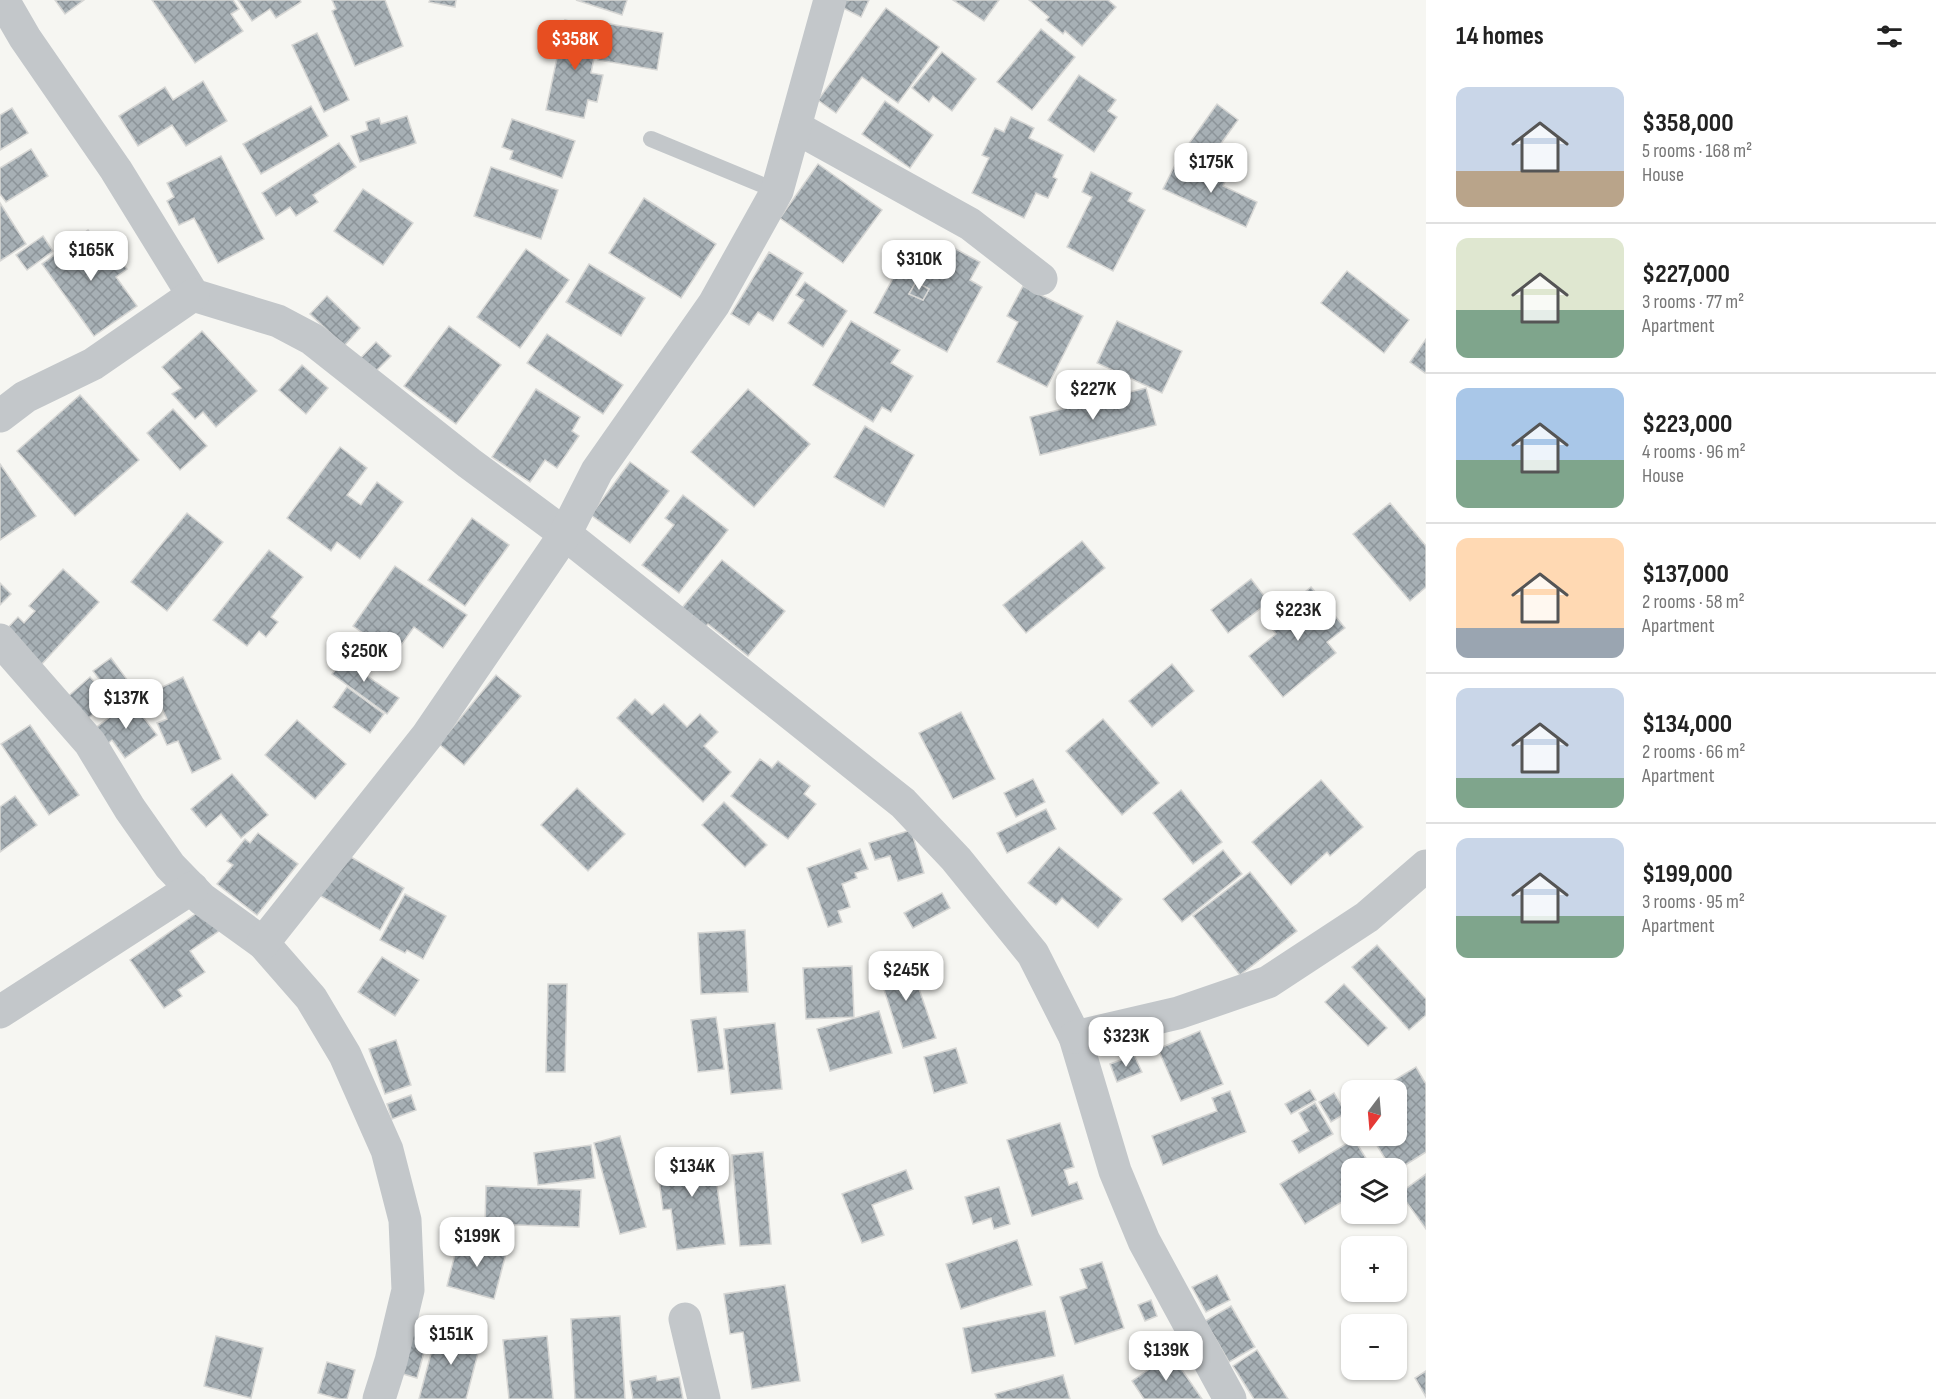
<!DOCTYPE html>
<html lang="en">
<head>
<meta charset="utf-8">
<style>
	body { margin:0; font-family:"Sofia Sans Condensed",sans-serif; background:#f6f6f6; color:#222; height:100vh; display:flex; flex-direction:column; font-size:22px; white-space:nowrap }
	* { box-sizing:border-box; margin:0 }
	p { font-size:20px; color:#767676 }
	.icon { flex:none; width:33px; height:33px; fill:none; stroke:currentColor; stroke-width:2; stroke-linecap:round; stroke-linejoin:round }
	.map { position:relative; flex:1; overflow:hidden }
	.drawer { display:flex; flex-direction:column; background:#fff; width:510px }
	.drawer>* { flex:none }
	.needle { width:39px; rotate:196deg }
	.fabs { position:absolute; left:1341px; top:1080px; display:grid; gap:12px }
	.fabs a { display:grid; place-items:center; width:66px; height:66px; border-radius:12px; background:#fff; box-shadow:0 2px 4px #0004; font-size:30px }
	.price { position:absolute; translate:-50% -51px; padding:0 14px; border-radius:12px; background:#fff; color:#222; font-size:20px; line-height:39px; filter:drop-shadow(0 2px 3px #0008) }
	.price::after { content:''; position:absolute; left:50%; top:36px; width:18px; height:14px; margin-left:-9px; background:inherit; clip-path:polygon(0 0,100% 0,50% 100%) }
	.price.selected { background:#e74e21; color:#fff }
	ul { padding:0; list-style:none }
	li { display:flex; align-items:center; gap:18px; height:150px; padding:0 30px }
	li+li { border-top:2px solid #e0e0e0 }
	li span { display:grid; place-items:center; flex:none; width:168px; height:120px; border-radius:12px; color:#555 }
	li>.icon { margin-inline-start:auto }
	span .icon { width:72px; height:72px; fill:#fffc; stroke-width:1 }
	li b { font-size:26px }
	h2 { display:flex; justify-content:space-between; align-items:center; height:72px; padding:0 30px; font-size:26px }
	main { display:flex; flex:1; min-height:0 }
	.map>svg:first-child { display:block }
	.building { fill:url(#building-cross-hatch); stroke:#d7d7d5; stroke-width:1.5; fill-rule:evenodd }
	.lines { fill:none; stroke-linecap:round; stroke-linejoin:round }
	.lane { stroke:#c3c7ca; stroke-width:16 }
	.street { stroke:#c3c7ca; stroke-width:33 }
</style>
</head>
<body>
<main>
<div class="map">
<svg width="1426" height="1399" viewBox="0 0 1426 1399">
	<defs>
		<pattern id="building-cross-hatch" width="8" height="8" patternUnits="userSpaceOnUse" patternTransform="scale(1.5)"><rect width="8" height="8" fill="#a7b0b5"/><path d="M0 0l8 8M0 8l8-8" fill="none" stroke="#8c9499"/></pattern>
	</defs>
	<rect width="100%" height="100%" fill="#f6f6f2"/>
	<!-- building -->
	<g class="building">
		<polygon points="55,0 84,0 65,14"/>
		<polygon points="152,0 233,0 239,9 231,14 243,31 195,63"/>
		<polygon points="238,0 300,0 301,2 276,18 270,9 252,21"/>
		<polygon points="332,0 385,0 403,46 355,66 332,11 336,9"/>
		<polygon points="430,0 456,0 455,7 429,2"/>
		<polygon points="576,0 627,0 622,15"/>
		<polygon points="844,0 869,0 861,17 841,7"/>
		<polygon points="953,0 999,0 984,21"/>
		<polygon points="1029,0 1108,0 1116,7 1082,46 1065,31 1063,34 1046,20 1049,17"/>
		<polygon points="886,8 939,47 898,103 862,77 836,113 818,100"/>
		<polygon points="565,20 600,28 591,73 603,75 597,102 588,100 584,118 546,110"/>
		<polygon points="604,23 663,33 657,70 598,60"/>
		<polygon points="1041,29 1075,57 1032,110 997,82"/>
		<polygon points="317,33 349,100 324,112 292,45"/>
		<polygon points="942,52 976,79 952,111 933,96 929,102 912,88"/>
		<polygon points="1079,75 1116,100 1108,111 1117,117 1094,152 1048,120"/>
		<polygon points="203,81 227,121 186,146 172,125 138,146 119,116 165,87 173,100"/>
		<polygon points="885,101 933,135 910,168 862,134"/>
		<polygon points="1217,104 1238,120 1199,174 1178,159"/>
		<polygon points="311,106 328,136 261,174 243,144"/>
		<polygon points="12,108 28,133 0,150 0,115"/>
		<polygon points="407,116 416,143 360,162 351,136 368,130 366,122 379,118 381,124"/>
		<polygon points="1011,117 1034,128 1029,138 1063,155 1053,177 1057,179 1048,198 1036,193 1024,218 972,193 989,158 982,155 995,128 1004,132"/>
		<polygon points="512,119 575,141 562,178 510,159 513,151 502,147"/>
		<polygon points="339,143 356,167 313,195 318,202 296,216 290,207 276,216 262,193"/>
		<polygon points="31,149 48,176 6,202 0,194 0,168"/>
		<polygon points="221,156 264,239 218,263 194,218 179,225 167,201 174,197 167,183"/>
		<polygon points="818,164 882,210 843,263 780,218"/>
		<polygon points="1175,165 1203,177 1207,166 1228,176 1223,186 1257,202 1246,227 1163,189"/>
		<polygon points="491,167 558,190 541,239 474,216"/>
		<polygon points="1091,172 1132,193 1128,201 1145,210 1113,271 1067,247 1092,197 1082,192"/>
		<polygon points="363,189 413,223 383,265 334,231"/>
		<polygon points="644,198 716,244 681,298 609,253"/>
		<polygon points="0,203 26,244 0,261"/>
		<polygon points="88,230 99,246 107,241 127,269 116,277 137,306 94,336 42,264"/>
		<polygon points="43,236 53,251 27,270 16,255"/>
		<path d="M950 246 980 262 970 280 982 287 947 352 874 313 910 247 941 264ZM916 282 929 289 923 300 909 294Z"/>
		<polygon points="526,249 569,280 520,348 477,317"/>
		<polygon points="769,252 803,273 773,321 758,312 749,325 731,314"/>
		<polygon points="589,264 645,298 621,336 566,302"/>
		<polygon points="1347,271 1409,320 1384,353 1321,303"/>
		<polygon points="805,282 847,311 823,347 788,323 804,300 796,295"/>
		<polygon points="916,282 929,289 923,300 909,294"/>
		<polygon points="1023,286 1083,316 1047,387 997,362 1018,322 1007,316"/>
		<polygon points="327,296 360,328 344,346 310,314"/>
		<polygon points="851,321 900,350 891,363 913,376 891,412 882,407 873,422 813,385"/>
		<polygon points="1117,321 1182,351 1162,393 1097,363"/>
		<polygon points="449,326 501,365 456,424 404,386"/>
		<polygon points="202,331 257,391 216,427 203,412 195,419 172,394 181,388 162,367"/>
		<polygon points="547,334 623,385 603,414 527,363"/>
		<polygon points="1426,339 1426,371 1425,373 1410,362"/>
		<polygon points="376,342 391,356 372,375 357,362"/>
		<polygon points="302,365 328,388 306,414 279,390"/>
		<polygon points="1146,388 1156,425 1040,455 1030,417"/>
		<polygon points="536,389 580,417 572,431 579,436 557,468 545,460 530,482 492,457"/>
		<polygon points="748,389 810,444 754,507 691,452"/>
		<polygon points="80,395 139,460 75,516 17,451"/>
		<polygon points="173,409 207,446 180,470 147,433"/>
		<polygon points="865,426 914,455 884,507 834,477"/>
		<polygon points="340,447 367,468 347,495 361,505 377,482 403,502 360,559 337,542 331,551 287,518"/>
		<polygon points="630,462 669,491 630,543 591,515"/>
		<polygon points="0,464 36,516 0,540"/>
		<polygon points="683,495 728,530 679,593 642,565 674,525 665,518"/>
		<polygon points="1390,503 1426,546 1426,587 1410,601 1353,534"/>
		<polygon points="187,513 223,542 167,611 131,582"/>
		<polygon points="472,518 509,545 465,606 428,580"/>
		<polygon points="1082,541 1105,568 1026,633 1003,605"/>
		<polygon points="269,550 303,577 271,617 278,622 266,637 259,631 247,646 213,620"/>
		<polygon points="722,560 785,611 748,656 708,624 704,628 681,609"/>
		<polygon points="395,566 467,615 443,648 414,627 394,655 353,626"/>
		<polygon points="63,569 99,602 40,666 3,633 18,617 24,623 35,611 29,606"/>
		<polygon points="1251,579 1269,602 1228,633 1211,610"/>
		<polygon points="0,583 11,594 0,605"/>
		<polygon points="1311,587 1345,628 1327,642 1336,653 1283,697 1249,656 1276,634 1267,623"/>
		<polygon points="349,651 366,663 360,671 399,698 387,714 332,674"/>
		<polygon points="111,658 131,685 113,698 93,671"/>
		<polygon points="1172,664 1194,691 1152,727 1129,701"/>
		<polygon points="496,675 521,696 464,765 439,744"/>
		<polygon points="90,677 110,700 85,721 65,699"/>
		<polygon points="183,677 221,759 192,773 178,741 167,745 157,723 167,719 154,691"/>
		<polygon points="347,687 384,714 370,733 333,707"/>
		<polygon points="635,699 652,715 664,704 687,727 700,714 718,732 704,746 731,772 703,802 617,718"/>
		<polygon points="131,701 157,735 125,758 112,740 106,745 94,729"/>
		<polygon points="961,712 995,779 953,799 919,733"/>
		<polygon points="1103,719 1159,783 1122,815 1066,751"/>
		<polygon points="297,720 346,764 315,799 265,755"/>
		<polygon points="30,725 79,795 49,815 1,744"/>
		<polygon points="760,759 772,768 778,761 810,786 804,794 816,804 788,839 731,796"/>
		<polygon points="232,774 268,815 241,838 221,814 206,827 191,809"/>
		<polygon points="1033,779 1045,802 1016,817 1004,793"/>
		<polygon points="1321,780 1363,827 1330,856 1327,852 1291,885 1252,842"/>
		<polygon points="577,788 625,834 588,871 541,825"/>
		<polygon points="1181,790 1222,842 1193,864 1153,813"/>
		<polygon points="15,796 37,825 0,852 0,807"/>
		<polygon points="724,802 767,845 745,867 702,825"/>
		<polygon points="1046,809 1056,829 1007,853 997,833"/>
		<polygon points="911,830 924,873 898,881 890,856 875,860 869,843"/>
		<polygon points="258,833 298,864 257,915 217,884 233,865 227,861 245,839 250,843"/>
		<polygon points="1059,847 1122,899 1098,928 1062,898 1056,905 1028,883"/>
		<polygon points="860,849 868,869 855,873 857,878 842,884 850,907 838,911 842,922 828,927 807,868"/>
		<polygon points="1223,850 1242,874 1182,922 1163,899"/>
		<polygon points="344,853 404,888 380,930 319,895"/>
		<polygon points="1250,872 1297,931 1240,975 1193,916"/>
		<polygon points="942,893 950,908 913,928 904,913"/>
		<polygon points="405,894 446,916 423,959 407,950 405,953 380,940"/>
		<polygon points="204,908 219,931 190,951 205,972 178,990 182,996 164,1008 130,960"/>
		<polygon points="745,930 748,992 701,994 698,933"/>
		<polygon points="1377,945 1426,999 1426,1015 1409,1030 1352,967"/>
		<polygon points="907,954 936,1038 903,1048 876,965"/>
		<polygon points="382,957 419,980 395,1016 358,992"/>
		<polygon points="852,966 854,1017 806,1019 803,968"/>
		<polygon points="548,984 567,984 565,1072 546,1072"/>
		<polygon points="1344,984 1387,1028 1368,1046 1325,1002"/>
		<polygon points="879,1011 892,1053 830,1071 817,1029"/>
		<polygon points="716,1017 724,1069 698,1072 691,1020"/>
		<polygon points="775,1023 782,1089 731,1094 724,1029"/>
		<polygon points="1200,1031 1223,1084 1181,1101 1158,1049"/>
		<polygon points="396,1040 411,1085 385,1094 369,1049"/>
		<polygon points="956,1048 967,1083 934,1093 924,1057"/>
		<polygon points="1134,1055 1142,1072 1117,1082 1110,1064"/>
		<polygon points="1416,1067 1426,1084 1426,1152 1396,1171 1396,1168 1391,1168 1371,1136 1396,1136 1396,1090 1378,1090"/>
		<polygon points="1310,1090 1316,1100 1291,1114 1285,1104"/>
		<polygon points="1230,1091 1246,1132 1163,1165 1152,1136 1217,1111 1212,1098"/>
		<polygon points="1334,1093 1346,1113 1331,1122 1319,1102"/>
		<polygon points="411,1095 416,1110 392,1119 387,1104"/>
		<polygon points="1315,1103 1333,1134 1299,1153 1292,1141 1309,1131 1299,1113"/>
		<polygon points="1060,1123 1074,1167 1064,1170 1069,1185 1077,1182 1083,1199 1032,1216 1007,1140"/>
		<polygon points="620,1136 646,1227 620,1234 594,1143"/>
		<polygon points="1354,1139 1372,1168 1352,1168 1352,1196 1305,1224 1280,1184"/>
		<polygon points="591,1145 595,1178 538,1185 534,1153"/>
		<polygon points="712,1148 725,1244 677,1250 671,1209 663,1210 657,1165 665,1164 664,1154"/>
		<polygon points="763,1152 771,1244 740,1246 732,1155"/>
		<polygon points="906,1170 913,1189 872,1205 884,1235 862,1243 842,1194"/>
		<polygon points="1426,1174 1426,1229 1400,1193"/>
		<polygon points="486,1186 581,1190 579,1227 485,1224"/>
		<polygon points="999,1187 1010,1224 994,1229 991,1218 973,1224 965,1197"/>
		<polygon points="459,1238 507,1250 494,1299 447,1286"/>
		<polygon points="1017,1240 1032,1285 961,1309 946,1264"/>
		<polygon points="1102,1262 1124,1328 1075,1344 1060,1297 1087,1288 1080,1269"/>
		<polygon points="1217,1275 1230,1300 1206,1312 1192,1287"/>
		<polygon points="785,1285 800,1381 752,1389 743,1332 730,1334 724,1294"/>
		<polygon points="1151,1300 1157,1316 1145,1321 1138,1305"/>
		<polygon points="1231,1306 1255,1347 1229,1362 1205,1321"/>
		<polygon points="1045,1311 1055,1356 972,1373 963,1328"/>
		<polygon points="620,1316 625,1399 575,1399 571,1319"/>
		<polygon points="438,1327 482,1338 466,1399 419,1399"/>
		<polygon points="409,1328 429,1334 417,1378 396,1372"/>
		<polygon points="216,1336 263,1348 251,1398 204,1386"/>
		<polygon points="547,1336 553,1399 509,1399 503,1340"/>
		<polygon points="1257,1350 1288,1399 1254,1399 1233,1366"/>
		<polygon points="1171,1354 1202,1399 1144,1399 1132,1381"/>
		<polygon points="327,1362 355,1370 347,1399 339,1399 318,1393"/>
		<polygon points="1426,1371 1426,1397 1415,1378"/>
		<polygon points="1063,1375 1070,1399 997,1399 995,1394"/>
		<polygon points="656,1376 657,1381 679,1377 683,1399 633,1399 630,1381"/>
	</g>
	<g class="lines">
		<!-- lane -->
		<polyline class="lane" points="651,139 777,191"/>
		<!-- street -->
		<g class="street">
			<polyline points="3,0 25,38 116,170 193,295 278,321 312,339 469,463 565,534 903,803 956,859 1033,954 1075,1037 1115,1171 1144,1241 1230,1399"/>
			<polyline points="795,127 970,224 1041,279"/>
			<polyline points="0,416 25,397 93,364 193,295"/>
			<polyline points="0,640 90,743 130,809 170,866 202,899 263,943 311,998 345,1055 387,1150 405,1220 408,1290 391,1361 379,1399"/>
			<polyline points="263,943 427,736 565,534 597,471 714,304 777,191 830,0"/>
			<polyline points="0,1012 192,888"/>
			<polyline points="1075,1037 1178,1013 1268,982 1367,917 1426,866"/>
			<polyline points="685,1319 704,1399"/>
		</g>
	</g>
</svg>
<div class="fabs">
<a><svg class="needle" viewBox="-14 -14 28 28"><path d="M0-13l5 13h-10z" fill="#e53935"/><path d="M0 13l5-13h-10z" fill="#767676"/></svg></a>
<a><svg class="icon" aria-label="layers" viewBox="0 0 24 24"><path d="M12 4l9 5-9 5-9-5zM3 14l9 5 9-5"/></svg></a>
<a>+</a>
<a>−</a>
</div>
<b class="price selected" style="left:575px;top:71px">$358K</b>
<b class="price" style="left:1211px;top:194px">$175K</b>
<b class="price" style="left:91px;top:282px">$165K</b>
<b class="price" style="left:919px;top:291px">$310K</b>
<b class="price" style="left:1093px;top:421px">$227K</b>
<b class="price" style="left:1298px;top:642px">$223K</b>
<b class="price" style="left:364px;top:683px">$250K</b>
<b class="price" style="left:126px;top:730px">$137K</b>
<b class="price" style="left:906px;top:1002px">$245K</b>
<b class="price" style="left:1126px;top:1068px">$323K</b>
<b class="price" style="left:692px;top:1198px">$134K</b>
<b class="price" style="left:477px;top:1268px">$199K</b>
<b class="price" style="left:451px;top:1366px">$151K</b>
<b class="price" style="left:1166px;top:1382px">$139K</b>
</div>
<section class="drawer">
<h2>14 homes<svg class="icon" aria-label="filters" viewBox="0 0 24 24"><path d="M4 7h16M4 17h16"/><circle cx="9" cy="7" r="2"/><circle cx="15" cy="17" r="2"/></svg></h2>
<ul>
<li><span style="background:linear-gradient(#c9d6e8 70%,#b9a48a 0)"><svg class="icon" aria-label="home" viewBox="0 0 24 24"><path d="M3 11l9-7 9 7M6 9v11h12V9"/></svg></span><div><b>$358,000</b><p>5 rooms · 168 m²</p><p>House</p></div></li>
<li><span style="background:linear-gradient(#dfe7d0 60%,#7fa58c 0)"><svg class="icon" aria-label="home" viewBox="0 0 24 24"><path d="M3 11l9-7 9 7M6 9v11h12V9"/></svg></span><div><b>$227,000</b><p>3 rooms · 77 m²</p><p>Apartment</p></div></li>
<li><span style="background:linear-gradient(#a9c7e8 60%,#7fa58c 0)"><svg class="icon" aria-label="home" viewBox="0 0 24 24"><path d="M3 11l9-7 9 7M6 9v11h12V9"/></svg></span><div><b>$223,000</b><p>4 rooms · 96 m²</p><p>House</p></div></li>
<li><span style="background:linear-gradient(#ffd9b3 75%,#9aa5b1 0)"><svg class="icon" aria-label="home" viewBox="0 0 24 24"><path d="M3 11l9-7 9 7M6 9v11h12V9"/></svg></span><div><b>$137,000</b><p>2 rooms · 58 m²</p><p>Apartment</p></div></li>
<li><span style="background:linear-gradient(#c9d6e8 75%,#7fa58c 0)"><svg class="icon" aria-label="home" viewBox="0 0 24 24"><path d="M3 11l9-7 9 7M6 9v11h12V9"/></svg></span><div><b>$134,000</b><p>2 rooms · 66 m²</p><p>Apartment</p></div></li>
<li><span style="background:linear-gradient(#c9d6e8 65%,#7fa58c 0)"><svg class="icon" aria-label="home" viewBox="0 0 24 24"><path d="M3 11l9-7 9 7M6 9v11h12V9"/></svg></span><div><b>$199,000</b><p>3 rooms · 95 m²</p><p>Apartment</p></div></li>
</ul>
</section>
</main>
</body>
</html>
